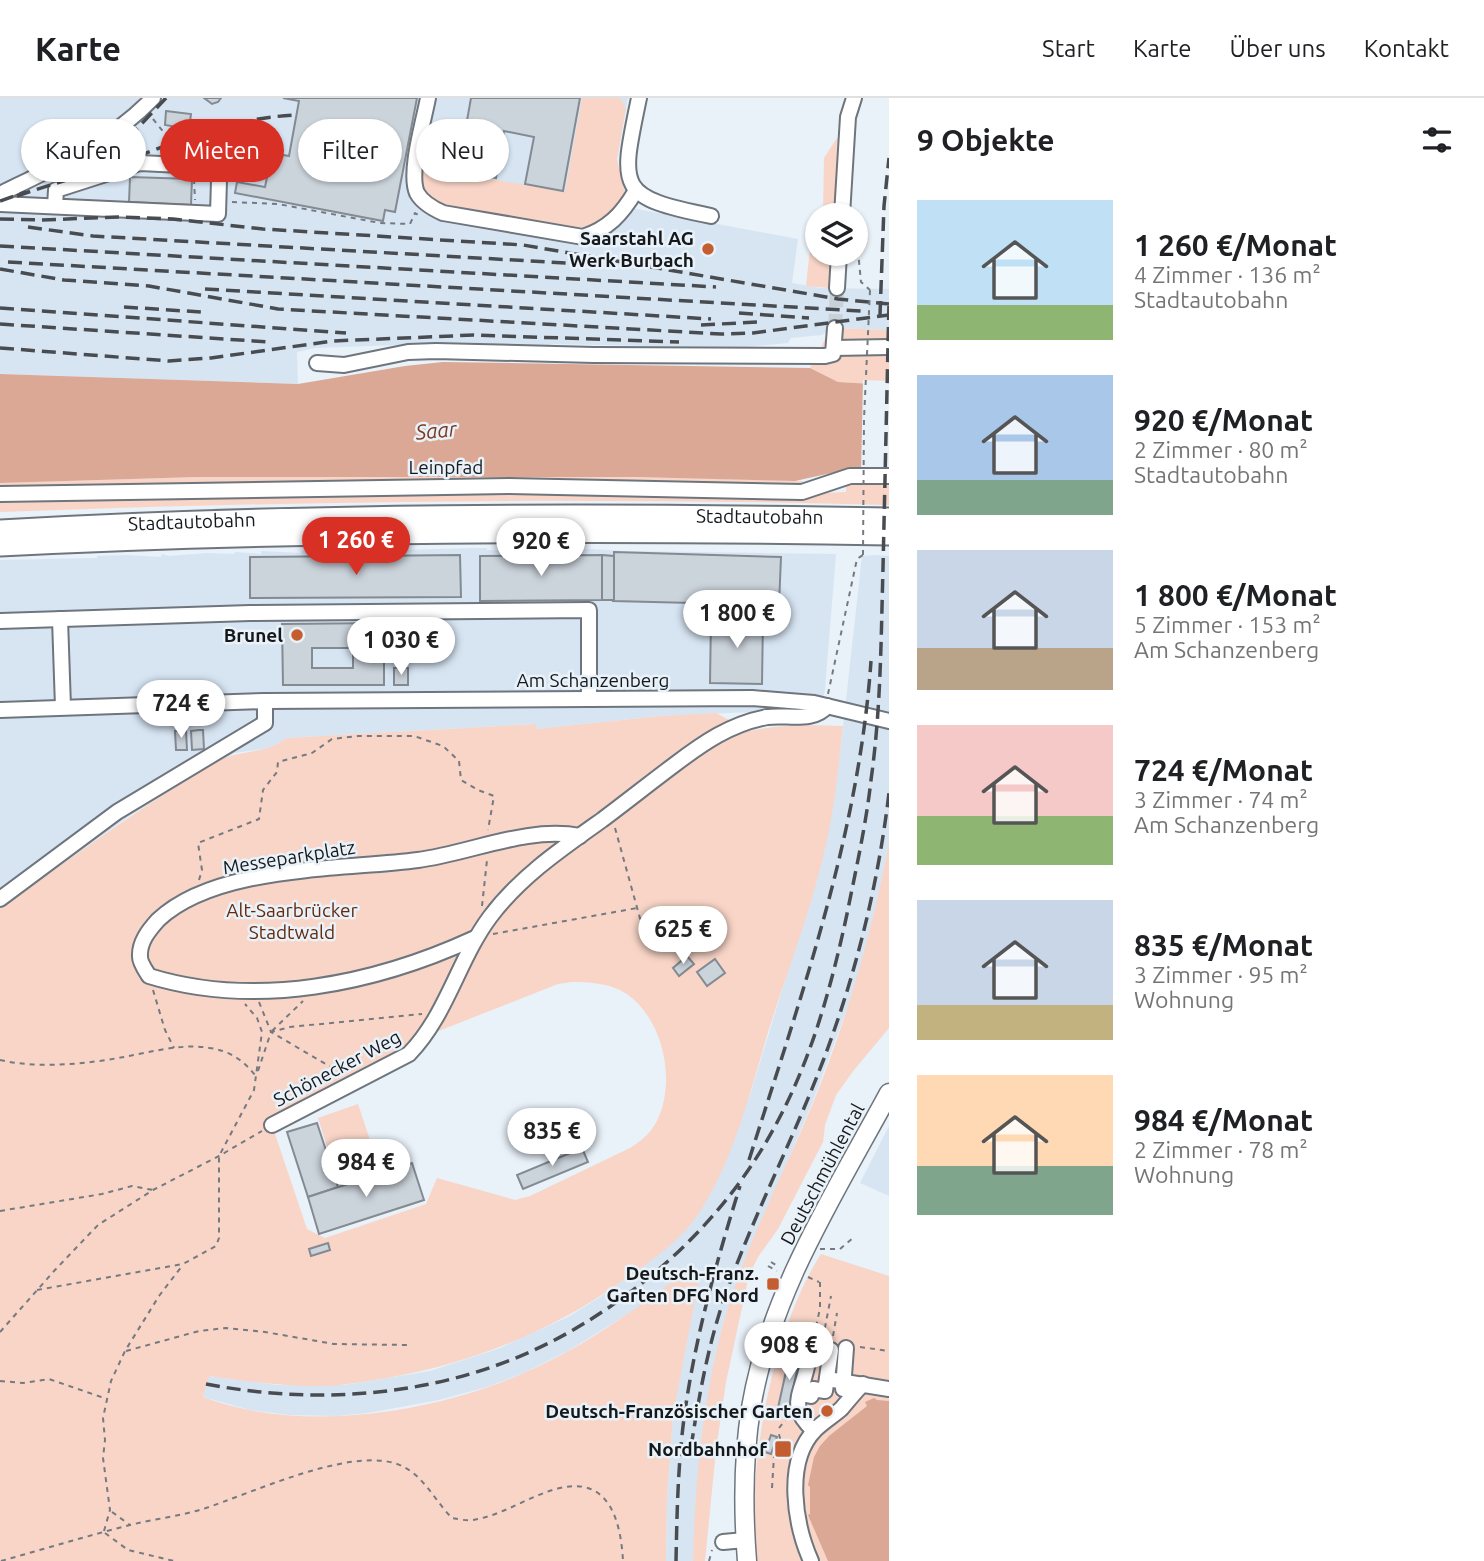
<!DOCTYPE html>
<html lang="de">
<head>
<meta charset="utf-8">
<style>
	body { margin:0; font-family:Ubuntu,sans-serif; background:#f6f6f6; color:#202124; height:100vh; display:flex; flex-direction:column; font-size:26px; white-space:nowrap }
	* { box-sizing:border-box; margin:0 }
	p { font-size:23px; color:#757577 }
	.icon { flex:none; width:38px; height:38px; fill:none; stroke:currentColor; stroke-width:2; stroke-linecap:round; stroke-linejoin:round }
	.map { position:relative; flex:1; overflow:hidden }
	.panel { display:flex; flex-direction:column; background:#fff; width:595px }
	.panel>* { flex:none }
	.hud { position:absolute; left:21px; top:21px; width:665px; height:63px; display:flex; gap:14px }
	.tools { position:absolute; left:805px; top:105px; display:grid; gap:14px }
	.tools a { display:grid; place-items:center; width:63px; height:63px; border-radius:50%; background:#fff; box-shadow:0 2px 5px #0004; font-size:35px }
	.price { position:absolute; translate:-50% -60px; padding:0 16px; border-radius:24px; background:#fff; color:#222; font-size:23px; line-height:46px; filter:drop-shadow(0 2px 4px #0008) }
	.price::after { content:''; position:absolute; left:50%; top:42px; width:21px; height:16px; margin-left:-10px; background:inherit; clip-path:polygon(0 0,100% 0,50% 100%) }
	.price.selected { background:#d93025; color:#fff }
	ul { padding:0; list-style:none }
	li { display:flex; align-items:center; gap:21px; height:175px; padding:0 28px }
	li span { display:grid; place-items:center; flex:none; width:196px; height:140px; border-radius:0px; color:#555 }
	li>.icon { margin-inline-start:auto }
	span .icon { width:84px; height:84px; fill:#fffc; stroke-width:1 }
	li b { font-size:30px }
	h2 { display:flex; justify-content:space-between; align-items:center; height:84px; padding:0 28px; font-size:30px }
	.pill { padding:0 24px; border-radius:32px; background:#fff; box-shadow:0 2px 5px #0004; font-size:24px; line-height:63px }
	.pill.selected { background:#d93025; color:#fff }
	header { display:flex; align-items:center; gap:42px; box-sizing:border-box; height:98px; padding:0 35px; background:#fff; border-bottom:2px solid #e0e0e0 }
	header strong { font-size:33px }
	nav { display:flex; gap:38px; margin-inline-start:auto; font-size:24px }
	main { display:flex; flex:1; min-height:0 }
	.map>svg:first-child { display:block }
	.built { fill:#d7e5f3 }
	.green { fill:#f8d5c7; fill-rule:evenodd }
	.water { fill:#daa894 }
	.pier { fill:#e9f1f9 }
	.building { fill:#cbd3db; stroke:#838a92; stroke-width:2; fill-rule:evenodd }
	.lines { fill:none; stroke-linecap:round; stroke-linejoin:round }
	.minor-tunnel { stroke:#c9d1d8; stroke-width:14; stroke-dasharray:14 7; stroke-linecap:butt }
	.minor-casing { stroke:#6e757c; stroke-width:18 }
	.major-casing { stroke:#6e757c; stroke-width:21 }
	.highway-casing { stroke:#6e757c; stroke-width:23 }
	.path { stroke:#757a80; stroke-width:2; stroke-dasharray:5 5; stroke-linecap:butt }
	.minor { stroke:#fff; stroke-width:14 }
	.major { stroke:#fff; stroke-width:18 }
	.highway { stroke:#fff; stroke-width:19 }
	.rail { stroke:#484c51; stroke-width:3.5; stroke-dasharray:14 7; stroke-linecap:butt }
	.path-bridge { stroke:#757a80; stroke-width:2; stroke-dasharray:5 5; stroke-linecap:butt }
	.poi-dot { fill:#c45e30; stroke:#e9f1f9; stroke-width:2.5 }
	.labels { text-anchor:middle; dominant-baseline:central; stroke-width:5; stroke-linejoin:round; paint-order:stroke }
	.poi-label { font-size:19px; font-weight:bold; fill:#16191c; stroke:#e9f1f9; text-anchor:end }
	.street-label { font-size:19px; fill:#16191c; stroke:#e9f1f9 }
	.park-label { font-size:19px; fill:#65290c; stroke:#e9f1f9 }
	.water-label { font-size:21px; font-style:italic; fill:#7a3b21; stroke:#e9f1f9 }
</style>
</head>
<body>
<header>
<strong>Karte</strong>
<nav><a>Start</a><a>Karte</a><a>Über uns</a><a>Kontakt</a></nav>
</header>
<main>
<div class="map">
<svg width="889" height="1463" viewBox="0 0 889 1463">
	<rect width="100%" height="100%" fill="#e9f1f9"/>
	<!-- built -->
	<g class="built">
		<polygon points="0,0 628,0 617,61 620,77 632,110 798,141 792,185 820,190 889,191 889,232 831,230 822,237 791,240 788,245 734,250 551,246 547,250 427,246 315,250 297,254 298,286 0,276"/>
		<polygon points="473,450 487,450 487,452 509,453 509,450 519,451 519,453 559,451 560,453 590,451 626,453 836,456 825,591 821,611 660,618 536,631 535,626 286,640 276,649 235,655 189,681 128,719 0,811 0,462 97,460 97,458 127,457 161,459 162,456 168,458 208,455 234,456 235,454 261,456 261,453 301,455 302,453 329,452 329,454"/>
		<polygon points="875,457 889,458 889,746 874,819 855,889 813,1003 737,1183 723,1228 702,1345 693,1463 666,1463 667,1400 673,1318 681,1271 685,1175 647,1204 568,1253 526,1274 487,1289 439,1302 368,1315 337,1318 289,1317 250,1312 203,1299 208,1278 278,1287 344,1287 430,1273 500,1250 568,1219 600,1199 638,1172 690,1127 750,997 823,758 841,647 862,458"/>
		<polygon points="889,1028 889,1098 860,1085"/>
	</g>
	<!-- green -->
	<g class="green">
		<path d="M582 0H620L626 10 617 61 625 97C615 115 599 126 578 130 551 126 447 113 430 99 420 91 421 80 422 69L565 94Z"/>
		<polygon points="837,40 842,43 836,117 823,117 824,60"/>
		<polygon points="811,142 817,143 817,156 833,156 830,190 806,188"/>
		<polygon points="831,230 889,232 889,287 838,284 810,270"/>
		<path d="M197 379H635L802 383 805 396 846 394V384L889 383V407C593 399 296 403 0 414V385Z"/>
		<path d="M716 615 750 633C781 626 811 627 843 628 838 672 834 717 823 759 809 818 787 874 769 931 751 991 730 1078 690 1127 672 1149 644 1168 621 1184 549 1235 469 1266 382 1281 360 1284 337 1289 314 1288 279 1288 243 1283 209 1278L203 1299C300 1336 433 1316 526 1274 584 1249 634 1212 684 1175L698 1185 673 1318 667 1400 666 1463H0V811C71 760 141 708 217 664 241 650 267 657 286 640L536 626V631L660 618ZM572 884C589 884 605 885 620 892 664 915 679 988 654 1028 648 1038 639 1044 630 1050L530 1098 515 1102 437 1080 426 1106 325 1140 307 1131 272 1027 431 936 558 886Z"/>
		<path d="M889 745V930L854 972 836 997 825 1027 823 1044 778 1131 758 1159 749 1177 726 1284 716 1352 705 1463H693C695 1378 704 1288 729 1206 751 1137 785 1072 813 1005 847 921 872 835 889 745Z"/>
		<polygon points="358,1006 379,1069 338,1083 318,1020"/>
		<path d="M821 1156 889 1178V1463H756C756 1440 754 1416 755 1393 758 1320 781 1218 821 1156Z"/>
	</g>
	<!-- water -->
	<g class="water">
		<polygon points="443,264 810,270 838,284 889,287 889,371 849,371 795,383 635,379 197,379 0,385 0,276 298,286 405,268"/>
		<polygon points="874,1300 877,1302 889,1303 889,1463 828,1463 808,1417 810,1416 810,1389 808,1387 814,1359 820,1348 829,1338 867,1308 865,1304"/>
	</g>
	<!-- pier -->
	<polygon class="pier" points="863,282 889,283 889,375 861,374"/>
	<!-- building -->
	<g class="building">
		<polygon points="204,0 221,0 218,4 212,6"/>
		<polygon points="283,0 417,0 395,114 385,112 383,123 235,95 237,84 265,89 272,55 289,58 299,3"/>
		<polygon points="471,0 580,0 563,93 525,86 534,39 504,33 496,80 458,73"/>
		<polygon points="166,13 191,16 189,31 165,27"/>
		<polygon points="130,79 192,81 191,107 129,104"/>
		<polygon points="614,454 781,459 779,507 613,503"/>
		<polygon points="460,457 461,499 250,500 250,459"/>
		<polygon points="602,457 602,502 480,503 480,458"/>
		<polygon points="602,457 614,458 614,502 602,502"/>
		<polygon points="711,519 763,519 762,586 710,585"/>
		<path d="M384 525V587H283L282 526ZM312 550H353V570H312Z"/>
		<polygon points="393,527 407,527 408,556 394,556"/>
		<rect x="394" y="570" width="14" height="17"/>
		<polygon points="199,632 203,632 204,651 192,652 191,633"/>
		<polygon points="175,633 186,633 187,652 176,652"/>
		<polygon points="687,858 694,866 679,878 673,870"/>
		<polygon points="715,861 725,875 707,888 697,874"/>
		<polygon points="317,1025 338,1089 308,1099 287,1034"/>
		<polygon points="582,1050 588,1064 523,1091 517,1077"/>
		<polygon points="412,1065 424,1102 319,1136 308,1099"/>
		<polygon points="328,1145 330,1152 311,1158 309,1151"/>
		<polygon points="790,1255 800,1257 789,1312 778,1310"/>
		<polygon points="771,1337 777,1339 771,1356 765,1354"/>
	</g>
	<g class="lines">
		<!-- minor-tunnel -->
		<polyline class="minor-tunnel" points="835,230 837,190"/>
		<defs>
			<g id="minor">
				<path d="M428 0C424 22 408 75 417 95 422 104 434 111 443 115L583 139C608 131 622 116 635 94"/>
				<path d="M639 0C620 91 616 99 711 118"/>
				<path d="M0 96C55 69 110 45 153 0"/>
				<polyline points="0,106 218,116 219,82 213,72 201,68 140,65 56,92 55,108"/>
				<polyline points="842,117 848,19 854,0"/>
				<polyline points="837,190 839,156"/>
				<polyline points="834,250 889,249"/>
				<polyline points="317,265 344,267 408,254 436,253 594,257 825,258 833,256 835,230"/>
				<polyline points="0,396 509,388 802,394 850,378 889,378"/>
				<polyline points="60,521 63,609"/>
				<polyline points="0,523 250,515 589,512 589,601"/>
				<polyline points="0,612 265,603 752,600 814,605 889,623"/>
				<polyline points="0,801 117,714 265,625 265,603"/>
				<path d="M475 840C375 886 256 911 149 878 146 873 140 865 140 859 139 844 149 832 158 822 216 767 343 772 418 762 471 755 527 728 580 738"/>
				<path d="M272 1027 409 956C447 917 458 862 490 819 520 779 561 751 602 722 626 704 650 685 674 667 703 645 730 626 767 619 786 616 814 625 827 608"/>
				<path d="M807 1269C800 1300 788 1309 814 1333"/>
				<polyline points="827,1281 889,1291"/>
				<polyline points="843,1291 846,1250"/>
				<polyline points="801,1296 811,1298 813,1291 825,1293 831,1252"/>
				<polyline points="723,1444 745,1442"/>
				<path d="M811 1463C795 1427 784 1364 815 1332 823 1324 833 1318 841 1311 848 1303 855 1294 863 1286"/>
			</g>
			<path id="major" d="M747 1463C743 1412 743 1360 751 1310 770 1195 835 1095 889 995"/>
			<g id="highway">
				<path id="s1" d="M0 432C296 415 593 415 889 420"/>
				<path d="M0 448C296 433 593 432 889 437"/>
			</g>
		</defs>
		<!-- minor casing -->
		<use href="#minor" class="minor-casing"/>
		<!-- major casing -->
		<use href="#major" class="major-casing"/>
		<!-- highway casing -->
		<use href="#highway" class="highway-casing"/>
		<!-- path -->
		<g class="path">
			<polyline points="153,21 178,52"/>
			<polyline points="194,81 195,102"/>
			<polyline points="232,104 278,106 380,125 410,126 415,115 420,118"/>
			<polyline points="856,132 861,184 870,192"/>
			<polyline points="828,596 857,461 863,457"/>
			<polyline points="615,730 646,842"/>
			<polyline points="199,782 202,772 198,745 259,721 263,692 277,674 278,664 312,655 332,641 358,638 414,638 443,648 459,663 461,682 478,692 494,698 488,732"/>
			<polyline points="482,808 487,762"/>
			<polyline points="493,836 637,810"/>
			<polyline points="153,892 165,932 174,950"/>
			<polyline points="259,904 271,934 341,975"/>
			<polyline points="272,933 303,903"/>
			<path d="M0 962C39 971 85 966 124 959 151 954 183 945 210 950 230 953 243 962 255 977"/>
			<polyline points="258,973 271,934 290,929 422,916"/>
			<polyline points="0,1113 102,1096 132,1088 153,1092"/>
			<polyline points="820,1151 840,1151 853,1140"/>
			<polyline points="771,1164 779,1169"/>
			<polyline points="768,1168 777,1173"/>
			<polyline points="808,1179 819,1184"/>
			<polyline points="37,1192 183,1166 216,1148 219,1140 219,1058 254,992 262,934 257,920 245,906"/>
			<polyline points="0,1234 54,1173 98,1127 153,1092 219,1058 262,1033"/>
			<polyline points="833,1238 837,1215"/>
			<polyline points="823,1240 831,1198"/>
			<polyline points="860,1249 889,1253"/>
			<polyline points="126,1253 199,1233 226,1230 265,1234 334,1246 408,1247"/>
			<polyline points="810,1258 820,1210 820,1179"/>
			<polyline points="0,1283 23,1285 49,1281 107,1301"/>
			<polyline points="779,1330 787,1320"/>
			<polyline points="772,1390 774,1358 780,1340 778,1333"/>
			<polyline points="112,1414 130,1427"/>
			<polyline points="104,1433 110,1412 103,1360 105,1342 103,1320 111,1283 125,1253 159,1198 182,1168"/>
			<polyline points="105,1435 128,1452 174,1463"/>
			<path d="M1 1463C44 1451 87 1438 130 1427 154 1421 180 1418 203 1411 252 1395 345 1351 394 1365 422 1373 433 1401 452 1420 458 1421 466 1423 473 1422 504 1417 530 1397 560 1390 610 1378 621 1425 623 1463"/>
			<polyline points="709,1463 712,1452"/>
		</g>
		<!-- minor -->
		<use href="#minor" class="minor"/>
		<!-- major -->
		<use href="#major" class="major"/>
		<!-- highway -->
		<use href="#highway" class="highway"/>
		<!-- rail -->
		<g class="rail">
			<polyline points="73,72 130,38 166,0"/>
			<path d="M17 98C54 85 93 75 130 61 184 41 238 19 297 17"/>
			<polyline points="0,103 26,94"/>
			<polyline points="0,121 41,122 118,119 173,121 263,131 523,147 838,201 889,206"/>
			<polyline points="28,129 93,138 583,166"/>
			<polyline points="0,148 716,189"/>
			<polyline points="8,164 861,213"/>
			<polyline points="0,171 64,182 149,188 278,211 721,236 753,235 889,217"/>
			<polyline points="205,191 711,221"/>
			<polyline points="124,209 201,214"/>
			<polyline points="0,210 346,235"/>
			<polyline points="739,215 809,220"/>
			<polyline points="880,217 884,108 889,60"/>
			<polyline points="0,226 269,244"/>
			<polyline points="701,227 757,224"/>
			<polyline points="0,250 169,263 211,260 333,243 474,237 679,244"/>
			<path d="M749 1062C801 898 859 736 871 563"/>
			<path d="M206 1286C331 1310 462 1296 573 1232 656 1184 728 1115 774 1030 811 963 831 890 847 816 856 771 866 727 871 682 881 611 881 540 883 470 885 381 887 293 889 204"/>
			<path d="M691 1349C699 1298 708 1247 725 1198 753 1118 793 1042 823 963 856 876 878 787 889 695"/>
			<path d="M676 1463C677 1413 678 1362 685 1313 696 1236 717 1162 740 1088"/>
		</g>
		<!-- path-bridge -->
		<polyline class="path-bridge" points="863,457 864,321 870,192"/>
	</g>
	<!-- markers -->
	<g class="poi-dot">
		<circle cx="708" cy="151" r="7"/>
		<circle cx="297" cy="537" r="7"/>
		<rect x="766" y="1179" width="14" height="14" rx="3.5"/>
		<circle cx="827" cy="1313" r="7"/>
		<rect x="774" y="1342" width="18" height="18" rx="3.5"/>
	</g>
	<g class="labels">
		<!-- poi labels -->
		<g class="poi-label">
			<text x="694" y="140">Saarstahl AG<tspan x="694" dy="22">Werk Burbach</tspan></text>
			<text x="283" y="537">Brunel</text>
			<text x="759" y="1175">Deutsch-Franz.<tspan x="759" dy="22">Garten DFG Nord</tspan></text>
			<text x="813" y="1313">Deutsch-Französischer Garten</text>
			<text x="767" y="1351">Nordbahnhof</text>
		</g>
		<!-- street labels -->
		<g class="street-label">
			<text x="446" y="369">Leinpfad</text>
			<text stroke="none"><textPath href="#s1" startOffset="760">Stadtautobahn</textPath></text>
			<text stroke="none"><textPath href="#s1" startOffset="192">Stadtautobahn</textPath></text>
			<text x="593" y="582">Am Schanzenberg</text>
			<text transform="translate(289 759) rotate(-9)">Messeparkplatz</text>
			<text transform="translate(337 970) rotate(-28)">Schönecker Weg</text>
			<text transform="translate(822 1076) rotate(-62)">Deutschmühlental</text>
		</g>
		<!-- park labels -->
		<g class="park-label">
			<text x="292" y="812">Alt-Saarbrücker<tspan x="292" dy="22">Stadtwald</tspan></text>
		</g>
		<!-- water labels -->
		<g class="water-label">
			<text transform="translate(436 332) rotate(-5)">Saar</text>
		</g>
	</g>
</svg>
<div class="tools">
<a><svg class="icon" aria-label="layers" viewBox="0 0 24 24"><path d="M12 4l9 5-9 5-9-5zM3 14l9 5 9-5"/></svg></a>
</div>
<b class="price selected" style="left:356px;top:479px">1 260 €</b>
<b class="price" style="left:541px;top:480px">920 €</b>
<b class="price" style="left:737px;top:552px">1 800 €</b>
<b class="price" style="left:401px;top:579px">1 030 €</b>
<b class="price" style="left:181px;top:642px">724 €</b>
<b class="price" style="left:683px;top:868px">625 €</b>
<b class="price" style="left:552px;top:1070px">835 €</b>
<b class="price" style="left:366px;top:1101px">984 €</b>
<b class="price" style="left:789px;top:1284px">908 €</b>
<div class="hud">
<a class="pill">Kaufen</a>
<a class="pill selected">Mieten</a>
<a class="pill">Filter</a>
<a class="pill">Neu</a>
</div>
</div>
<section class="panel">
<h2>9 Objekte<svg class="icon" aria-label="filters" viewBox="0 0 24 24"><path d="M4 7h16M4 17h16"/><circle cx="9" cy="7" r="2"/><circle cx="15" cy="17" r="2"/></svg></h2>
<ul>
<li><span style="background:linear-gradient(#bfe0f5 75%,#8fb573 0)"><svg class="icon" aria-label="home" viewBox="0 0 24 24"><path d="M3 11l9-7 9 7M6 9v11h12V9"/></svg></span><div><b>1 260 €/Monat</b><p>4 Zimmer · 136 m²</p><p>Stadtautobahn</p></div></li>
<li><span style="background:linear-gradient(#a9c7e8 75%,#7fa58c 0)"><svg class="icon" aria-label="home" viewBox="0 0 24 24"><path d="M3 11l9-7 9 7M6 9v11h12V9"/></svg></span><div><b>920 €/Monat</b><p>2 Zimmer · 80 m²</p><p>Stadtautobahn</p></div></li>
<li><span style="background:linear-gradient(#c9d6e8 70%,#b9a48a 0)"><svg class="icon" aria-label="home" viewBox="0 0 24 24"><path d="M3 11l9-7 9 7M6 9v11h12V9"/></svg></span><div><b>1 800 €/Monat</b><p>5 Zimmer · 153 m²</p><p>Am Schanzenberg</p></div></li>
<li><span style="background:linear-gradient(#f6c9c9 65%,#8fb573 0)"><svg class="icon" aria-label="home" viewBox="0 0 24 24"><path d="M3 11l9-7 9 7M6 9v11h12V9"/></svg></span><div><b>724 €/Monat</b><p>3 Zimmer · 74 m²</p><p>Am Schanzenberg</p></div></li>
<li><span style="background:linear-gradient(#c9d6e8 75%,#c2b280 0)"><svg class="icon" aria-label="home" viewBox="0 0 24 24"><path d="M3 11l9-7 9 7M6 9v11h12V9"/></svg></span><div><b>835 €/Monat</b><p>3 Zimmer · 95 m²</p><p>Wohnung</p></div></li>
<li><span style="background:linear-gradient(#ffd9b3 65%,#7fa58c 0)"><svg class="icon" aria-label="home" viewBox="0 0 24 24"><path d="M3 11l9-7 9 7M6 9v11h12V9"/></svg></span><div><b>984 €/Monat</b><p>2 Zimmer · 78 m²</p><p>Wohnung</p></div></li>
</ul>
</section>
</main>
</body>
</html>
